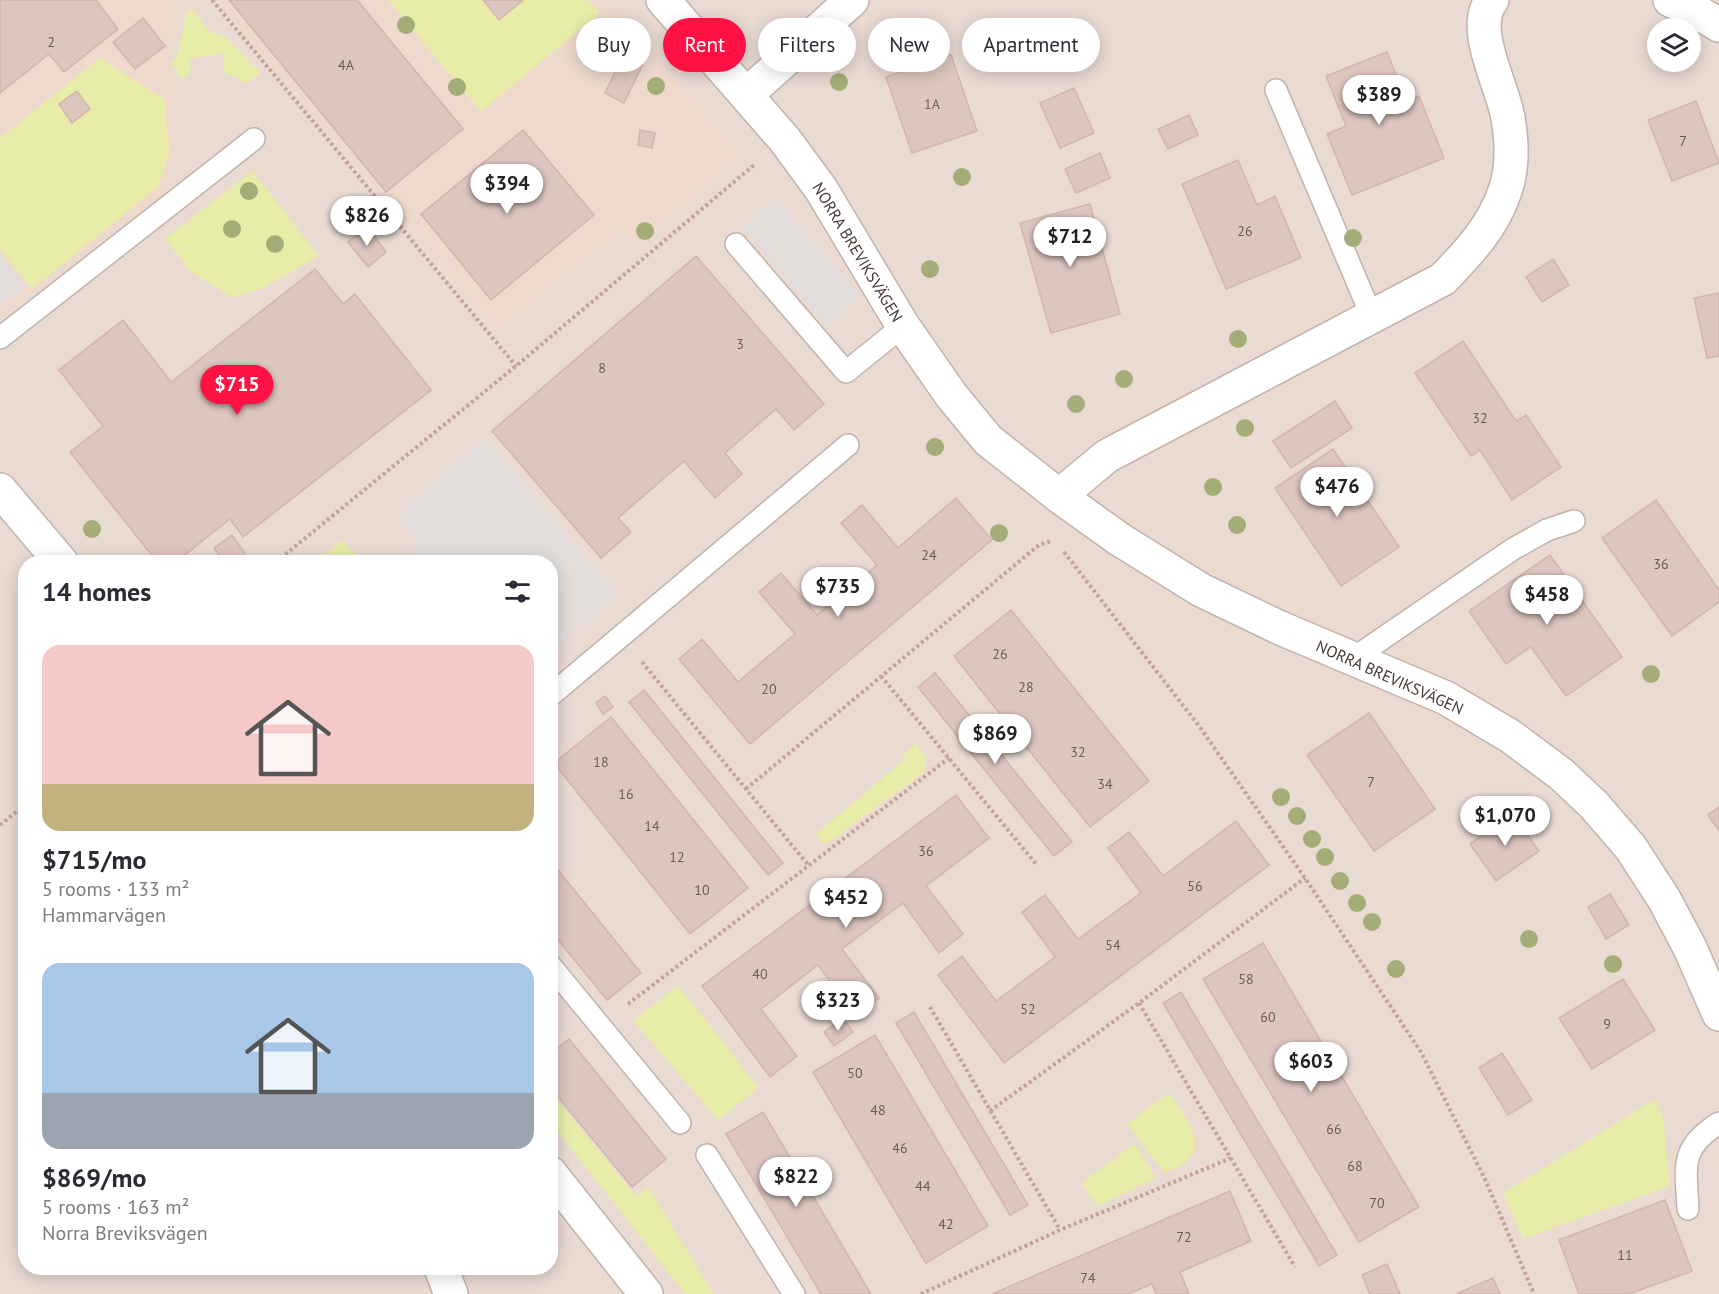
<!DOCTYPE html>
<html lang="en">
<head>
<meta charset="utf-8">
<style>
	body { margin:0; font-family:"PT Sans",sans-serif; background:#f7f7f7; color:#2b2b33; height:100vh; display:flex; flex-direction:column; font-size:22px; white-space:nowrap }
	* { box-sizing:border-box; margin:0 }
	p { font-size:20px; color:#7c7c81 }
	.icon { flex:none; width:33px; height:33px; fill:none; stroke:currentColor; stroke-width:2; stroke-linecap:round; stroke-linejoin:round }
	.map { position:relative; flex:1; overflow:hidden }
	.side { position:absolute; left:18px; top:555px; width:540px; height:720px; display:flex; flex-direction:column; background:#fff; border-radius:24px; box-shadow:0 3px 15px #0003 }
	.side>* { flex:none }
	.guide { position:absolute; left:576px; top:18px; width:570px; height:54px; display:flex; gap:12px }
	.fabs { position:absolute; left:1647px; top:18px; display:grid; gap:12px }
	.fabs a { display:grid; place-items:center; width:54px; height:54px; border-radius:50%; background:#fff; box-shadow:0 3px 15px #0003; font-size:30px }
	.price { position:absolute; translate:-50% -51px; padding:0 14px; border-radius:21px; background:#fff; color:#222; font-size:20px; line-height:39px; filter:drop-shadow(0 2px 3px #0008) }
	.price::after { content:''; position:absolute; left:50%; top:36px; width:18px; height:14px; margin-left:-9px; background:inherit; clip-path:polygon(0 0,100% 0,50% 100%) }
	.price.current { background:#ff1143; color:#fff }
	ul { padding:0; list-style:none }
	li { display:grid; align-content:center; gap:12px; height:318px; padding:0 24px }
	li span { display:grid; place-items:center; height:186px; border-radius:18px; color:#555 }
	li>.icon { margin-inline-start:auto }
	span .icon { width:108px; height:108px; fill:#fffc; stroke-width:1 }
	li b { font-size:26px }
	h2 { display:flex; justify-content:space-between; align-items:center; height:72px; padding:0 24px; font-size:26px }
	.pill { padding:0 21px; border-radius:27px; background:#fff; box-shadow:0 3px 15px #0003; font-size:21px; line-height:54px }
	.pill.current { background:#ff1143; color:#fff }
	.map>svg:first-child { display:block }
	.residential { fill:#e9dad2; fill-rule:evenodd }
	.education { fill:#efd9cd }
	.green { fill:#e7eda9 }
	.parking { fill:#e2dcdb }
	.building { fill:#ddc6bf; stroke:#d3b5ab; stroke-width:1.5 }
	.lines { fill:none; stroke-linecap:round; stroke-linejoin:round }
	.lane-casing { stroke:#c4b2a9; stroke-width:24 }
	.street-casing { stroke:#c4b2a9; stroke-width:36 }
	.path { stroke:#c4a396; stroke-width:4; stroke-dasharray:3 3; stroke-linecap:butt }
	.lane { stroke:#fff; stroke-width:21 }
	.street { stroke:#fff; stroke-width:33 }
	.tree { fill:#a4ac78 }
	.labels { text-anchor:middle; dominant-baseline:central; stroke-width:6; stroke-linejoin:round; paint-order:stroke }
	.number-label { font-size:14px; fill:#6d5c57 }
	.street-label { font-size:16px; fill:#483934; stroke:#fff }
</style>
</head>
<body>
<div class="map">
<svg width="1719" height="1294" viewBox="0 0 1719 1294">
	<rect width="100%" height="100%" fill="#f4eae5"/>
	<!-- residential -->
	<path class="residential" d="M0 0H1719V1294H0ZM1658 28H1690V62H1658ZM26 562H550V1268H26Z"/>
	<!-- education -->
	<g class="education">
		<polygon points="0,0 171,0 171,43 177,157 164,193 0,315"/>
		<polygon points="215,0 608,0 740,156 636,245 624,228 497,329"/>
	</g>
	<!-- green -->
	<g class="green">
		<polygon points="388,0 588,0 600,13 481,112"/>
		<polygon points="192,8 209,31 226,38 261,73 246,84 237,78 223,72 225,53 189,59 189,75 182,79 171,63 178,53 186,14"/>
		<polygon points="100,58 164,99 170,152 158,187 32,289 0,249 0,138"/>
		<polygon points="252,171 319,256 263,288 233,298 191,272 165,239"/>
		<polygon points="342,540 362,562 316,562"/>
		<path d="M916 743C924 754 930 761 923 773L828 843 823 844 817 833 905 759 903 755Z"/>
		<polygon points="678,985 759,1088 718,1120 633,1021"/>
		<polygon points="550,1091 636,1196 648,1187 714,1294 685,1294 551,1123"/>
		<path d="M1171 1095C1181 1111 1207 1140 1189 1159 1183 1166 1172 1169 1164 1173L1128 1125V1123L1165 1096Z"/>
		<polygon points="1655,1099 1663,1117 1670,1186 1523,1239 1503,1193"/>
		<polygon points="1135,1145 1150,1167 1154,1179 1098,1206 1081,1183 1131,1146"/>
	</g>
	<!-- parking -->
	<g class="parking">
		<polygon points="776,198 860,296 826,325 742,226"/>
		<polygon points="0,255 25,287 0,307"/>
		<polygon points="484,438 618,595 551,652 550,562 399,562 421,544 397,514"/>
	</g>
	<!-- building -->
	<g class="building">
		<polygon points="0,0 96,0 118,29 64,72 49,54 0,93"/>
		<polygon points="229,0 357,0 463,129 386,192"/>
		<polygon points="483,0 523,0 499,20"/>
		<polygon points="143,18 165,46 135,69 113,42"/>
		<polygon points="1387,52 1407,101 1419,96 1444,158 1352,195 1327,134 1346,126 1326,76"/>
		<polygon points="624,54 643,64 624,103 605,93"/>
		<polygon points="951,55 977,131 912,153 886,77"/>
		<polygon points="1074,88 1094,133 1060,148 1040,103"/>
		<polygon points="77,91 90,109 72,123 59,104"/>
		<polygon points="1696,101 1719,163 1672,181 1648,120"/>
		<polygon points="1189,115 1198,135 1168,149 1158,129"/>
		<polygon points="523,130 594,215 491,300 421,214"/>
		<polygon points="640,130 655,133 652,148 638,145"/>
		<polygon points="1100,153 1110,178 1076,193 1065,169"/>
		<polygon points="1238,160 1257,205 1275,196 1301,258 1226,289 1182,184"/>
		<polygon points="1090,204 1120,314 1051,333 1020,223"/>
		<polygon points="367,227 386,252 368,267 348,242"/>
		<polygon points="696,256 824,404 794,430 776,409 725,453 742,474 715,498 684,461 618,518 631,532 601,558 492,431"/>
		<polygon points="1553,259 1569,285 1542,302 1526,277"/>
		<polygon points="315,269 343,304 355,294 431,390 243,537 230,519 176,562 157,562 70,452 103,426 59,370 123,320 171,382"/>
		<polygon points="1719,293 1719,356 1707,358 1694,298"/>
		<polygon points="1463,341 1516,421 1526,415 1561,467 1512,500 1480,450 1471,456 1415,373"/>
		<polygon points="1335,401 1352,428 1291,468 1273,441"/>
		<polygon points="1333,449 1399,547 1341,586 1275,488"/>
		<polygon points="956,498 992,540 750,744 679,659 702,639 738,682 795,634 759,592 781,573 817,615 877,565 841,523 862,505 898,548"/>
		<polygon points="1656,500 1719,590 1719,602 1672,636 1602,538"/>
		<polygon points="232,535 245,553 233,562 224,562 214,548"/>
		<polygon points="1550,555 1622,657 1566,696 1531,647 1506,664 1469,611"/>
		<polygon points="1011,610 1149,781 1090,827 954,656"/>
		<polygon points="935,673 1072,842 1054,856 918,687"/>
		<polygon points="644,690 783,863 768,875 629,702"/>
		<polygon points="605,696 613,707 603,714 596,703"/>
		<polygon points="1369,713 1435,809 1374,851 1307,755"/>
		<polygon points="611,717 748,888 690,934 554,763"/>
		<polygon points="956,795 989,838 926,886 963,934 939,953 903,903 842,949 879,998 856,1016 818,965 761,1009 797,1056 770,1077 702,986"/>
		<polygon points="1719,807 1719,831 1708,815"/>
		<polygon points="1513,813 1539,851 1496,881 1470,844"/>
		<polygon points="1236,821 1269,865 1004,1063 938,975 962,956 996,1001 1055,957 1022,912 1045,895 1078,939 1141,893 1108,848 1129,832 1163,876"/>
		<polygon points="550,860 641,973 607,1000 550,930"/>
		<polygon points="1610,894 1629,925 1606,939 1588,907"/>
		<polygon points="1263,943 1419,1207 1359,1242 1203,979"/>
		<polygon points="1623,979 1655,1030 1592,1069 1559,1018"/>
		<polygon points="1181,992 1337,1255 1319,1266 1163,1003"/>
		<polygon points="914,1012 1028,1205 1010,1215 896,1023"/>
		<polygon points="843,1018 853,1032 834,1046 824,1032"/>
		<polygon points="875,1035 988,1226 926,1263 813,1072"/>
		<polygon points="569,1039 666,1159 632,1187 550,1087 550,1054"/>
		<polygon points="1502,1053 1532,1100 1508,1115 1479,1068"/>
		<polygon points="763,1112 871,1294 821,1294 726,1134"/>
		<polygon points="1230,1191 1251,1241 1180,1272 1189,1294 1156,1294 1152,1284 1128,1294 992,1294"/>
		<polygon points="1665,1200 1692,1271 1629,1294 1579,1294 1559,1240"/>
		<polygon points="1387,1264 1400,1294 1370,1294 1362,1275"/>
		<polygon points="1493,1278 1500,1294 1456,1294"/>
	</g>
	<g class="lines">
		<defs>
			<g id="lane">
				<polyline points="1276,90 1372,317"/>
				<polyline points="736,244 846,372 903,326"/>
				<polyline points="0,338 254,139"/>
				<polyline points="1354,658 1513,549 1547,530 1574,521"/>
				<polyline points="550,696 848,445"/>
				<polyline points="550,965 680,1123"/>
				<polyline points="707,1155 794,1294"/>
				<path d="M1688 1209C1686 1167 1679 1148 1719 1123"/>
			</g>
			<g id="street">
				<polyline points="663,0 785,140 821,189 903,326 951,395 988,440 1059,496 1119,539 1201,590 1278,627 1446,698 1510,736 1561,774 1594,805 1631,848 1664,899 1690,948 1719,1014"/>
				<polyline points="1670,0 1694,10 1719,25"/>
				<polyline points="746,95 852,0"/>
				<polyline points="0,490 61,562"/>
				<path d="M1059 496 1107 456 1443 279C1469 252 1493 227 1505 191 1513 168 1512 141 1508 118 1503 86 1469 28 1492 0"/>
				<polyline points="550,1173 646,1294"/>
				<polyline points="441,1268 451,1294"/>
			</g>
		</defs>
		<!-- lane casing -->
		<use href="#lane" class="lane-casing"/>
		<!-- street casing -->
		<use href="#street" class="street-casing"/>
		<!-- path -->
		<g class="path">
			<polyline points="212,0 516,366"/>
			<polyline points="1064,552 1199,726 1305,878 1421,1052 1485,1179 1534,1294"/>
			<polyline points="276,562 516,366 754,165"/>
			<polyline points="642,662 809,866"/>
			<polyline points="881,676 1036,864"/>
			<polyline points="746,789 1039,545 1051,541"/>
			<polyline points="0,825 26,804"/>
			<polyline points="1139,1003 1295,1267"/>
			<polyline points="628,1004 949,758"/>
			<polyline points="930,1007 1060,1230"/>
			<polyline points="990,1111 1139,1003 1305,878"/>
			<polyline points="921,1294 1060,1230 1231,1158"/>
		</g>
		<!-- lane -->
		<use href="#lane" class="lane"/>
		<!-- street -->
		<use href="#street" class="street"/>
	</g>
	<!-- trees -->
	<g class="tree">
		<circle cx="406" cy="25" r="9"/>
		<circle cx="839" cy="82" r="9"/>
		<circle cx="656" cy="86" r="9"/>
		<circle cx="457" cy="87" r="9"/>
		<circle cx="962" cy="177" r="9"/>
		<circle cx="249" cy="191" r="9"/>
		<circle cx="232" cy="229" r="9"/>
		<circle cx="645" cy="231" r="9"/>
		<circle cx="1353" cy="238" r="9"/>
		<circle cx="275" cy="244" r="9"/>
		<circle cx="930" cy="269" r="9"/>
		<circle cx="1238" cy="339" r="9"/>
		<circle cx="1124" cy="379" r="9"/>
		<circle cx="1076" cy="404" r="9"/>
		<circle cx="1245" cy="428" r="9"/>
		<circle cx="935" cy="447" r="9"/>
		<circle cx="1213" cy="487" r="9"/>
		<circle cx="1237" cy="525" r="9"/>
		<circle cx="92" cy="529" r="9"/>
		<circle cx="999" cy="533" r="9"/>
		<circle cx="1651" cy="674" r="9"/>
		<circle cx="1281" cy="797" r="9"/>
		<circle cx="1297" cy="816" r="9"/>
		<circle cx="1312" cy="839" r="9"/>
		<circle cx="1325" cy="857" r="9"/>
		<circle cx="1340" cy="881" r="9"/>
		<circle cx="1357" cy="903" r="9"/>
		<circle cx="1372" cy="922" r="9"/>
		<circle cx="1529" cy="939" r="9"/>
		<circle cx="1613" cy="964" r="9"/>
		<circle cx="1396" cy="969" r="9"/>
	</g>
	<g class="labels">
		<!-- number labels -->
		<g class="number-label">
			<text x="51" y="42">2</text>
			<text x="346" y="65">4A</text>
			<text x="932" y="104">1A</text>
			<text x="1683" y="141">7</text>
			<text x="1245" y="231">26</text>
			<text x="740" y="344">3</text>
			<text x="602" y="368">8</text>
			<text x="1480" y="418">32</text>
			<text x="929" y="555">24</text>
			<text x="1661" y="564">36</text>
			<text x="1000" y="654">26</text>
			<text x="1026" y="687">28</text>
			<text x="769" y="689">20</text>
			<text x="1078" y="752">32</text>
			<text x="601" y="762">18</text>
			<text x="1371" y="782">7</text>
			<text x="1105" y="784">34</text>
			<text x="626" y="794">16</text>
			<text x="652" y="826">14</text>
			<text x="926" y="851">36</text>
			<text x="677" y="857">12</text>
			<text x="1195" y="886">56</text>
			<text x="702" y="890">10</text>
			<text x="1113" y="945">54</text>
			<text x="760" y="974">40</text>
			<text x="1246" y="979">58</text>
			<text x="1028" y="1009">52</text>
			<text x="1268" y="1017">60</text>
			<text x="1607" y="1024">9</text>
			<text x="855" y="1073">50</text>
			<text x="878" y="1110">48</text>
			<text x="1334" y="1129">66</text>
			<text x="900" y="1148">46</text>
			<text x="1355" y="1166">68</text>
			<text x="923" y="1186">44</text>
			<text x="1377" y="1203">70</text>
			<text x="946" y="1224">42</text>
			<text x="1184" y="1237">72</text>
			<text x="1625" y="1255">11</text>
			<text x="1088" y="1278">74</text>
		</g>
		<!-- street labels -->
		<g class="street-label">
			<text transform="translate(858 252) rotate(59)">NORRA BREVIKSVÄGEN</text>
			<text transform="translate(1390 677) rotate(24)">NORRA BREVIKSVÄGEN</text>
		</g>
	</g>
</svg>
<div class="fabs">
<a><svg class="icon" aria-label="layers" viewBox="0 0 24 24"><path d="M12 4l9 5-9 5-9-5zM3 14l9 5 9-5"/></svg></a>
</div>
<b class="price" style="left:1379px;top:126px">$389</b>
<b class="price" style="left:507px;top:215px">$394</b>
<b class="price" style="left:367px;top:247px">$826</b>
<b class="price" style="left:1070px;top:268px">$712</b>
<b class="price current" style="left:237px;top:416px">$715</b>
<b class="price" style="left:1337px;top:518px">$476</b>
<b class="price" style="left:838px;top:618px">$735</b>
<b class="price" style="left:1547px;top:626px">$458</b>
<b class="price" style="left:995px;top:765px">$869</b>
<b class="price" style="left:1505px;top:847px">$1,070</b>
<b class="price" style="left:846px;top:929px">$452</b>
<b class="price" style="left:838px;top:1032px">$323</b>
<b class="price" style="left:1311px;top:1093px">$603</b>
<b class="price" style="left:796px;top:1208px">$822</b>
<div class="guide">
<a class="pill">Buy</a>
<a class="pill current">Rent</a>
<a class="pill">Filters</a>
<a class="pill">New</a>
<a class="pill">Apartment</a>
</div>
<section class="side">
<h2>14 homes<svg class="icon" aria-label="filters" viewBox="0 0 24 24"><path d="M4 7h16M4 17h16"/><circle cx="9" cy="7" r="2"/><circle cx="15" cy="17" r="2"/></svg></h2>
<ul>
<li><span style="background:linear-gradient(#f6c9c9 75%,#c2b280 0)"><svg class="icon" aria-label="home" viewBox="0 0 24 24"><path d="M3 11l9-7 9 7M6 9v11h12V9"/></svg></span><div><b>$715/mo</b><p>5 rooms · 133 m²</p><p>Hammarvägen</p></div></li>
<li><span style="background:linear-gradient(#a9c7e8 70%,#9aa5b1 0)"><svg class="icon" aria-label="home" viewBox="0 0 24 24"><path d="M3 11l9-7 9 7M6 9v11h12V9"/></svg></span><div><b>$869/mo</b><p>5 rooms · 163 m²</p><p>Norra Breviksvägen</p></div></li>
</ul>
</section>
</div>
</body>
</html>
